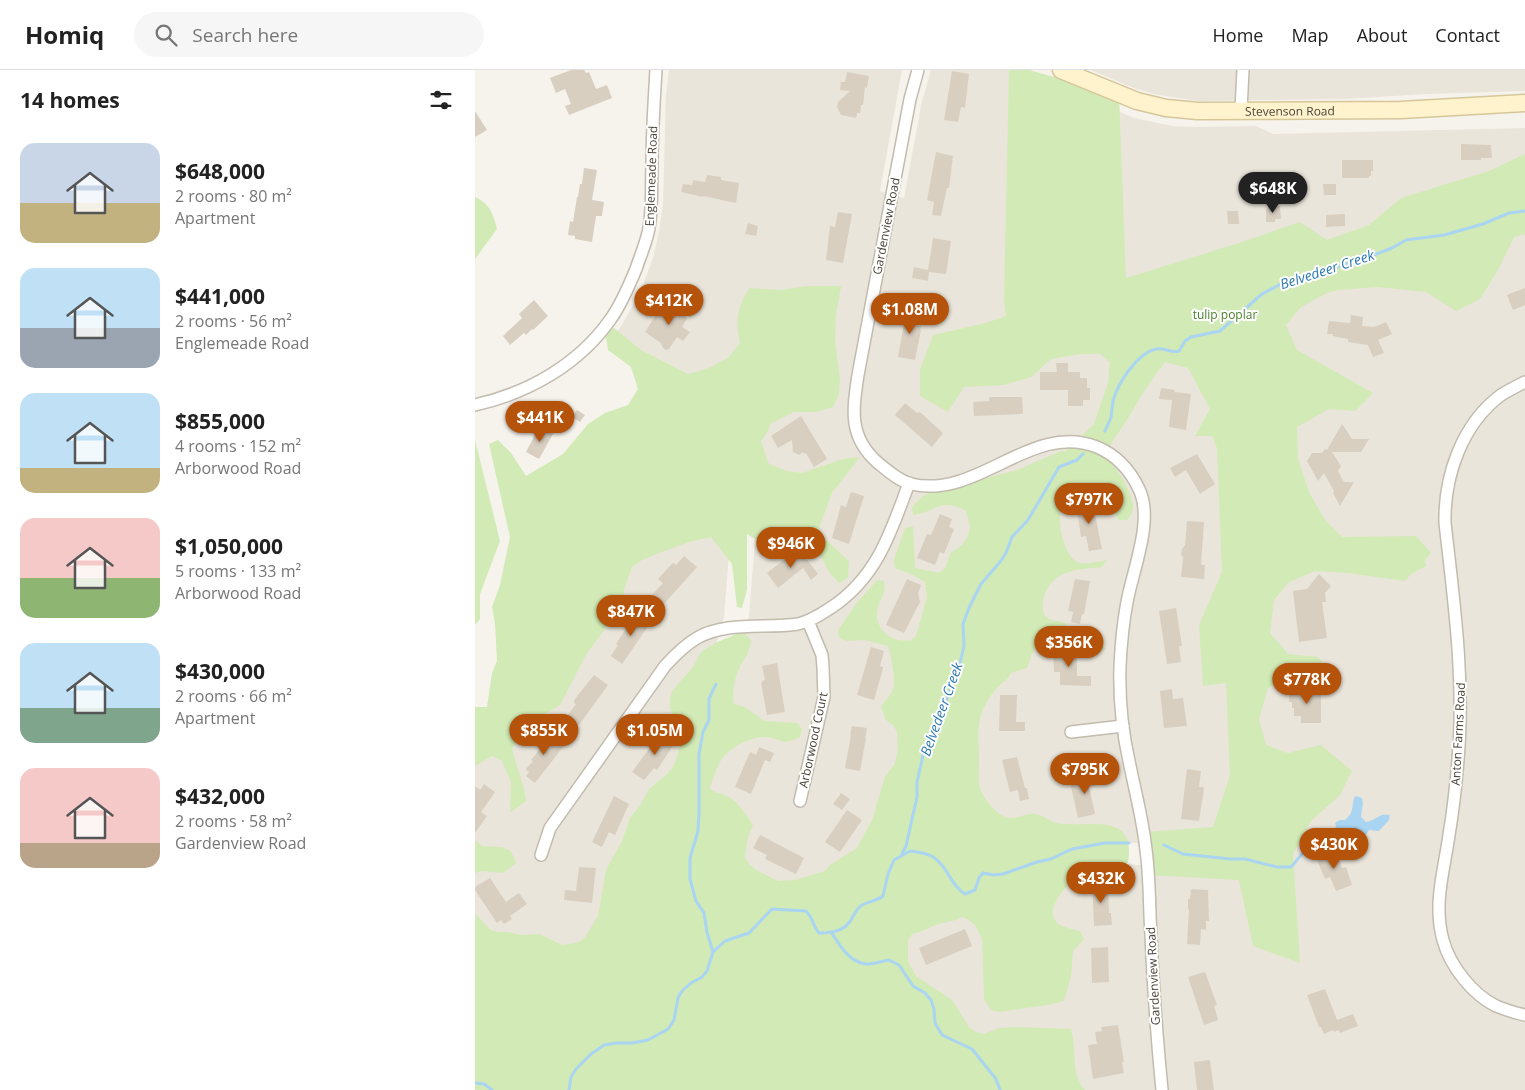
<!DOCTYPE html>
<html lang="en">
<head>
<meta charset="utf-8">
<style>
	body { margin:0; font-family:"Open Sans",sans-serif; background:#f6f6f6; color:#222; height:100vh; display:flex; flex-direction:column; font-size:19px; white-space:nowrap }
	* { box-sizing:border-box; margin:0 }
	p { font-size:16px; color:#767676 }
	.icon { flex:none; width:28px; height:28px; fill:none; stroke:currentColor; stroke-width:2; stroke-linecap:round; stroke-linejoin:round }
	.map { position:relative; flex:1; overflow:hidden }
	.details { display:flex; flex-direction:column; background:#fff; width:475px }
	.details>* { flex:none }
	.price { position:absolute; translate:-50% -42px; padding:0 11px; border-radius:18px; background:#b45309; color:#fff; font-size:16px; line-height:32px; filter:drop-shadow(0 1px 2px #0008) }
	.price::after { content:''; position:absolute; left:50%; top:30px; width:15px; height:11px; margin-left:-8px; background:inherit; clip-path:polygon(0 0,100% 0,50% 100%) }
	.price.on { background:#222; color:#fff }
	ul { padding:0; list-style:none }
	li { display:flex; align-items:center; gap:15px; height:125px; padding:0 20px }
	li span { display:grid; place-items:center; flex:none; width:140px; height:100px; border-radius:15px; color:#555 }
	li>.icon { margin-inline-start:auto }
	span .icon { width:60px; height:60px; fill:#fffc; stroke-width:1 }
	li b { font-size:21px }
	h2 { display:flex; justify-content:space-between; align-items:center; height:60px; padding:0 20px; font-size:21px }
	header { display:flex; align-items:center; gap:30px; box-sizing:border-box; height:70px; padding:0 25px; background:#fff; border-bottom:1px solid #e0e0e0 }
	header strong { font-size:24px }
	nav { display:flex; gap:28px; margin-inline-start:auto; font-size:18px }
	.search { width:350px; height:45px; background:#f6f6f6; display:flex; align-items:center; gap:12px; box-sizing:border-box; padding:0 18px; border-radius:28px; color:#767676; font-size:19px }
	main { display:flex; flex:1; min-height:0 }
	.map>svg:first-child { display:block }
	.residential { fill:#eae5da }
	.green { fill:#d2eab5 }
	.water { fill:#a9d4f2 }
	.lines { fill:none; stroke-linecap:round; stroke-linejoin:round }
	.stream { stroke:#a9d4f2; stroke-width:3 }
	.building { fill:#d8cfc1 }
	.street-casing { stroke:#c2bbae; stroke-width:14 }
	.secondary-casing { stroke:#d6c79b; stroke-width:19 }
	.street { stroke:#fff; stroke-width:11 }
	.secondary { stroke:#fff3cd; stroke-width:16 }
	.labels { text-anchor:middle; dominant-baseline:central; stroke-width:4; stroke-linejoin:round; paint-order:stroke }
	.street-label { font-size:12px; fill:#4b4439; stroke:#fff }
	.park-label { font-size:12px; fill:#4a7f2a; stroke:#fff }
	.water-label { font-size:14px; font-style:italic; fill:#2e7ab2; stroke:#fff }
</style>
</head>
<body>
<header>
<strong>Homiq</strong>
<div class="search"><svg class="icon" aria-label="search" viewBox="0 0 24 24"><circle cx="10" cy="10" r="6"/><path d="M15 15l6 6"/></svg>Search here</div>
<nav><a>Home</a><a>Map</a><a>About</a><a>Contact</a></nav>
</header>
<main>
<section class="details">
<h2>14 homes<svg class="icon" aria-label="filters" viewBox="0 0 24 24"><path d="M4 7h16M4 17h16"/><circle cx="9" cy="7" r="2"/><circle cx="15" cy="17" r="2"/></svg></h2>
<ul>
<li><span style="background:linear-gradient(#c9d6e8 60%,#c2b280 0)"><svg class="icon" aria-label="home" viewBox="0 0 24 24"><path d="M3 11l9-7 9 7M6 9v11h12V9"/></svg></span><div><b>$648,000</b><p>2 rooms · 80 m²</p><p>Apartment</p></div></li>
<li><span style="background:linear-gradient(#bfe0f5 60%,#9aa5b1 0)"><svg class="icon" aria-label="home" viewBox="0 0 24 24"><path d="M3 11l9-7 9 7M6 9v11h12V9"/></svg></span><div><b>$441,000</b><p>2 rooms · 56 m²</p><p>Englemeade Road</p></div></li>
<li><span style="background:linear-gradient(#bfe0f5 75%,#c2b280 0)"><svg class="icon" aria-label="home" viewBox="0 0 24 24"><path d="M3 11l9-7 9 7M6 9v11h12V9"/></svg></span><div><b>$855,000</b><p>4 rooms · 152 m²</p><p>Arborwood Road</p></div></li>
<li><span style="background:linear-gradient(#f6c9c9 60%,#8fb573 0)"><svg class="icon" aria-label="home" viewBox="0 0 24 24"><path d="M3 11l9-7 9 7M6 9v11h12V9"/></svg></span><div><b>$1,050,000</b><p>5 rooms · 133 m²</p><p>Arborwood Road</p></div></li>
<li><span style="background:linear-gradient(#bfe0f5 65%,#7fa58c 0)"><svg class="icon" aria-label="home" viewBox="0 0 24 24"><path d="M3 11l9-7 9 7M6 9v11h12V9"/></svg></span><div><b>$430,000</b><p>2 rooms · 66 m²</p><p>Apartment</p></div></li>
<li><span style="background:linear-gradient(#f6c9c9 75%,#b9a48a 0)"><svg class="icon" aria-label="home" viewBox="0 0 24 24"><path d="M3 11l9-7 9 7M6 9v11h12V9"/></svg></span><div><b>$432,000</b><p>2 rooms · 58 m²</p><p>Gardenview Road</p></div></li>
</ul>
</section>
<div class="map">
<svg width="1050" height="1020" viewBox="0 0 1050 1020">
	<rect width="100%" height="100%" fill="#f6f3ec"/>
	<!-- residential -->
	<g class="residential">
		<polygon points="194,0 427,0 405,121 429,128 447,31 456,0 546,0 659,48 697,56 722,57 781,56 798,64 1050,58 1050,1020 526,1020 397,866 617,791 768,804 765,780 612,770 421,760 357,833 229,788 240,666 274,546 282,448 257,446 249,547 216,663 204,789 0,1020 0,674 239,346 132,273 145,258 165,223 178,188 184,162 188,134 191,25"/>
		<polygon points="616,0 1050,0 1050,21 952,24 869,29 723,31 678,24 656,17"/>
	</g>
	<!-- green -->
	<g class="green">
		<path d="M534 0H554L644 25 651 208 764 173 825 152 852 170 894 155 926 128 1014 101 1050 84V164L1039 167 1023 200 1005 229 981 241 951 222 903 217 863 220 852 223 826 237 811 255 822 280 898 323 880 341 854 339 822 357 823 389 834 422 850 450 867 467 941 466 956 483 950 490 951 496 936 504 930 511 873 503 840 501 814 512 799 530 795 563 813 584 843 587 855 601 840 610 814 608 793 618 784 649 791 675 813 683 846 675 877 701 865 725 836 751 818 784 825 893 778 876 764 810 673 805 672 762 738 757 755 705 751 613 728 616 724 555 747 502 742 378 737 366H720L735 339 713 298 690 292 673 315 653 348 628 386C640 394 657 420 658 436 658 442 656 445 652 450H644C634 434 627 423 606 421 601 421 596 420 592 424 578 436 586 488 605 493 612 495 624 491 632 490L627 497C601 500 576 499 568 530 567 536 567 543 573 548 577 552 582 550 587 552 594 555 600 563 606 567 613 571 623 574 631 578L623 583C613 580 605 573 595 569 586 566 567 569 561 576 557 582 554 592 552 598L536 603C532 611 529 611 523 617 516 624 511 632 507 642 501 658 504 674 504 691 504 700 502 712 506 721 510 730 525 749 535 748 544 748 552 743 561 744 569 745 574 752 582 753 610 759 662 739 653 792 633 811 607 797 587 822 583 828 579 833 578 840 576 856 593 858 605 861L609 869 598 881 596 906 589 931 573 935 524 942 516 940 509 929 507 869 500 855 494 850 487 847C480 851 475 851 468 853 457 855 448 862 437 864L433 871V891L441 906 477 930 494 957 501 962 509 964 524 958 540 957 596 959C602 980 595 1003 610 1020H0V843L15 860 23 862H32L48 865 64 864 87 875 104 872 110 867 123 846 131 800 147 771 155 748 166 734 174 719 192 704 197 698 201 690 207 667 206 659 197 645 195 637V629L197 621 218 597 226 582 240 573 262 564H270L276 570C275 583 269 588 264 599 259 609 257 624 259 634L270 637 289 651 322 653 327 659 325 667C304 677 308 668 291 667 277 666 258 676 249 686 243 693 237 710 235 719 240 723 244 723 250 725 261 729 272 745 278 755L272 770 270 788 274 794 281 800 303 811 320 810 350 801 355 795 382 778 397 750 410 707 420 694 423 678 422 662 418 655 411 650 408 643 406 636C411 630 418 623 419 616 420 608 416 584 413 576L389 570 372 571 364 568 363 560 381 534 402 510 409 511C411 523 407 526 403 537 399 550 406 564 420 569 424 571 431 570 435 571L441 566 452 527 450 512 436 504 420 498 419 490 430 458 438 456 440 498 464 503 470 498 476 482C486 478 494 469 495 457 495 453 492 446 491 441 463 427 462 442 438 445L437 437 448 426 455 423 542 400 586 381H591L619 354 633 313 635 292 625 284H606L576 289 556 307 529 315 489 317 473 342 445 326V300L458 265 511 253 531 246 529 230Z"/>
		<path d="M0 127C15 134 18 144 22 159L0 189Z"/>
		<path d="M331 216H366L361 246 360 270 365 310 364 324 358 337 341 342H319L295 354 293 361 286 371 294 394 312 401 327 403 368 389 385 387 357 423 344 458 348 467 374 491 373 508 364 513 354 502 346 486 327 475H304L297 479 272 464V519L267 538 262 537 257 494 236 467 214 472 184 483 167 490 157 497 149 519 148 535 112 583 85 635 52 655 37 679C41 696 49 713 51 731L35 743 36 712 26 690 17 686 0 696V637H12L17 603 22 591 20 554 17 537 25 515 35 467 14 374 23 370 36 383 51 406 88 384 113 354 130 343 153 335 163 319 156 297 133 280 130 262 139 258 166 280 213 304 234 298 254 287 265 273C260 252 262 235 275 218L307 220Z"/>
		<polygon points="0,370 25,471 5,524 5,549 0,555"/>
		<polygon points="0,770 7,776 27,777 36,781 41,793 28,803 8,801 0,803"/>
	</g>
	<!-- water -->
	<path class="water" d="M880 726 887 728 888 733 886 747 891 752C900 751 905 742 915 745L914 750 904 761 894 760 890 766V772C883 777 878 775 871 771 871 765 868 763 863 761L860 753 865 750H870C880 742 876 736 880 726Z"/>
	<g class="lines">
		<!-- stream -->
		<g class="stream">
			<path d="M630 361C632 356 635 351 636 347 637 341 637 336 638 331 643 313 662 283 681 279 690 277 696 284 704 281L710 271 716 267 745 261 787 224 817 208 835 205 891 188 917 178 931 170 969 165 1008 154 1034 143 1050 141"/>
			<path d="M689 775 708 784 755 789H770L802 797H816C822 791 825 784 833 779 838 777 844 777 849 774 855 771 856 763 862 758"/>
			<polyline points="427,784 431,776 442,727 442,712 449,681 471,631 485,593 489,576 488,554 494,538 506,514 525,492 531,483 537,467 553,450 584,397 602,390 608,384"/>
			<path d="M356 862C364 874 374 892 390 894 397 895 407 891 414 890L424 895 438 916 450 923 456 930 459 939 460 953 467 965 497 979 521 1009 525 1020"/>
			<polyline points="238,882 232,862 229,843 221,831 215,809 215,788 223,761 224,743 224,684 228,662 234,650 234,629 241,614"/>
			<polyline points="0,1013 9,1014 17,1020"/>
			<path d="M94 1020 96 1007 101 999 116 984 129 975 142 973H157L173 970 193 959 199 950 203 928 207 921 216 913 227 907 232 901 238 882 250 871 274 863 297 839 331 841C339 849 337 855 344 863 357 863 371 861 377 848 380 843 382 838 387 835 394 831 402 831 408 826L413 804 419 790 435 781C442 782 452 783 458 787 473 796 475 815 490 824L500 820 504 808 508 803 518 805 528 804 562 792 576 789 597 779 630 773H654"/>
		</g>
	</g>
	<!-- building -->
	<g class="building">
		<polygon points="96,0 109,0 111,3 114,2 121,19 132,15 137,28 94,45 90,36 96,34 90,19 81,23 75,8"/>
		<polygon points="477,1 494,4 490,38 486,37 483,52 469,50"/>
		<polygon points="372,2 394,6 392,18 390,17 388,35 386,35 385,43 382,43 381,48 366,45 362,37 363,32 375,21 365,20 366,12 370,12"/>
		<polygon points="0,41 12,60 0,67"/>
		<polygon points="986,74 1016,75 1017,88 1006,88 1006,90 986,90"/>
		<polygon points="461,82 478,86 474,118 472,118 466,146 457,145 459,132 452,130"/>
		<polygon points="867,90 898,90 898,101 896,101 896,106 894,106 894,108 867,108"/>
		<polygon points="109,98 122,100 117,130 129,132 127,146 121,146 117,172 100,169 100,166 93,165 95,151 98,152 102,127 103,127 105,114 107,114"/>
		<polygon points="232,105 246,107 246,110 264,113 261,133 228,126 228,127 206,122 208,114 217,115 218,110 230,112"/>
		<polygon points="848,114 861,114 861,125 849,125"/>
		<polygon points="793,136 805,136 806,149 800,149 800,152 791,152 791,139 793,139"/>
		<polygon points="752,141 763,141 764,154 753,154"/>
		<polygon points="363,142 377,144 368,193 351,190 355,156 360,157"/>
		<polygon points="870,144 870,156 851,157 851,145"/>
		<polygon points="273,153 283,156 281,166 270,164"/>
		<polygon points="458,168 476,171 471,204 454,202 453,211 437,208 439,197 453,200"/>
		<polygon points="1050,218 1050,235 1038,240 1032,225"/>
		<polygon points="59,230 73,246 58,260 57,259 51,265 49,263 35,275 28,266 47,248 44,244"/>
		<polygon points="201,231 213,239 209,244 212,249 207,257 215,262 208,271 202,267 194,279 191,280 188,278 186,273 170,262 181,245 181,239 191,241 193,238 197,237"/>
		<polygon points="432,238 446,241 443,256 446,256 445,260 446,260 440,290 423,287"/>
		<polygon points="876,245 888,247 887,256 899,257 911,252 917,264 903,270 909,283 898,287 893,275 873,272 873,269 858,266 858,264 852,264 854,251 875,253"/>
		<polygon points="581,293 593,293 593,302 605,302 605,308 612,308 612,318 615,318 615,330 608,330 608,336 593,336 593,320 565,320 565,302 582,302"/>
		<polygon points="686,318 700,320 699,322 716,324 711,360 694,357 697,330 684,329"/>
		<polygon points="516,327 547,327 548,344 499,346 498,332 514,331 514,328"/>
		<polygon points="430,333 442,343 443,342 446,343 468,363 457,377 420,345"/>
		<polygon points="102,340 110,345 105,352 97,347"/>
		<polygon points="326,346 352,389 339,397 331,383 329,384 328,382 324,385 318,382 317,370 303,378 296,366"/>
		<polygon points="867,354 877,369 894,369 886,382 857,382 866,396 863,401 869,412 879,412 865,436 858,423 859,421 849,403 843,411 832,391 837,383 847,383 850,379 852,380"/>
		<polygon points="69,357 79,362 64,389 51,382 62,361 65,363"/>
		<polygon points="722,384 740,414 725,424 711,400 700,407 695,398"/>
		<polygon points="376,422 389,426 374,474 357,468 366,435 371,437"/>
		<polygon points="617,430 627,479 614,481 611,466 606,467 601,433"/>
		<polygon points="465,444 477,449 474,457 479,459 469,484 465,482 460,495 442,488 452,464 456,465"/>
		<polygon points="712,451 729,452 726,495 730,495 729,509 706,507 708,488 706,484 707,479 710,475"/>
		<polygon points="319,482 323,486 327,483 343,504 336,510 328,498 303,518 292,503"/>
		<polygon points="209,486 222,497 188,535 177,525 188,513 183,509 193,498 198,493 201,495"/>
		<polygon points="844,504 856,516 850,523 851,532 847,532 852,568 824,572 818,521 832,519"/>
		<polygon points="432,509 446,515 443,523 445,532 429,563 411,555"/>
		<polygon points="600,509 615,511 609,544 607,544 605,554 596,552 598,542 593,541"/>
		<polygon points="701,538 707,576 704,576 706,592 692,594 684,541"/>
		<polygon points="162,542 176,552 147,594 136,586 143,575 141,574"/>
		<polygon points="396,577 409,581 405,596 408,597 407,602 399,630 382,625"/>
		<polygon points="578,578 602,578 602,606 616,606 616,616 585,615 585,602 579,602"/>
		<polygon points="302,593 310,642 292,645 286,613 287,613 287,611 290,610 287,596"/>
		<polygon points="119,605 133,615 104,655 92,646 101,634 99,633 99,630"/>
		<polygon points="697,619 698,629 708,628 712,656 689,658 685,621"/>
		<polygon points="819,620 846,620 846,653 826,653 826,646 819,646 819,638 817,638 817,632 814,632 814,621 819,621"/>
		<polygon points="525,625 542,625 541,652 550,652 550,661 524,661"/>
		<polygon points="377,656 392,658 390,668 391,668 385,701 370,698 376,665 375,665"/>
		<polygon points="187,661 201,671 182,700 179,698 169,710 157,702"/>
		<polygon points="77,663 91,673 60,713 51,706 54,702 51,699 58,691 56,690 65,679 59,674 65,666 71,671"/>
		<polygon points="284,677 299,683 295,692 290,690 276,724 260,717 275,682 281,685"/>
		<polygon points="542,687 550,718 552,718 554,729 545,731 543,720 535,722 527,690"/>
		<polygon points="712,699 726,701 724,717 728,717 729,719 724,751 706,749"/>
		<polygon points="625,704 627,714 614,717 620,744 603,748 595,712"/>
		<polygon points="9,714 20,722 6,742 12,746 0,763 0,716 5,720"/>
		<polygon points="366,723 375,729 367,740 358,734"/>
		<polygon points="139,726 154,734 140,765 134,762 127,777 117,772"/>
		<polygon points="372,740 387,750 365,782 350,772"/>
		<polygon points="285,765 329,788 321,804 292,790 290,788 292,785 278,778"/>
		<polygon points="849,781 851,785 861,782 867,798 871,797 877,815 861,821 855,807 850,809 840,785"/>
		<polygon points="104,797 121,798 117,833 89,830 90,820 101,821"/>
		<polygon points="15,808 31,832 44,823 52,834 35,846 37,849 29,854 26,850 22,853 0,820 0,817"/>
		<polygon points="633,810 634,843 636,843 637,855 619,856 617,811"/>
		<polygon points="716,819 733,820 734,851 731,851 731,860 726,859 725,875 712,874 714,839 713,839 713,829 715,829"/>
		<polygon points="490,859 497,876 451,895 444,878"/>
		<polygon points="633,877 634,912 617,913 616,878"/>
		<polygon points="730,902 742,935 739,936 743,950 729,955 713,907"/>
		<polygon points="850,919 862,950 878,944 883,956 865,963 864,960 859,962 858,960 849,964 846,957 844,957 832,925"/>
		<polygon points="643,955 649,992 647,992 649,1003 618,1009 613,975 622,974 620,962 627,961 626,957"/>
		<polygon points="735,990 739,1020 722,1020 719,992"/>
	</g>
	<g class="lines">
		<defs>
			<g id="street">
				<path d="M443 0 435 29 383 305C378 339 373 366 402 392 412 400 424 411 436 414 503 430 556 351 622 377 641 385 655 400 664 419 679 450 658 499 652 532 648 553 646 575 645 596 644 628 647 660 654 691 660 721 668 750 671 780 675 808 674 837 676 865 678 917 682 968 687 1020"/>
				<polyline points="766,40 768,0"/>
				<path d="M1050 312C1042 316 1034 320 1026 325 987 354 969 406 970 453 979 532 990 611 983 690 981 715 978 741 974 765 969 801 958 834 968 870 975 896 997 924 1021 936 1031 940 1040 943 1050 945"/>
				<path d="M0 335C53 323 103 295 135 250 146 235 154 216 161 199 165 187 170 175 173 163 178 141 176 118 177 95 177 63 179 32 181 0"/>
				<polyline points="596,662 648,656"/>
				<polyline points="325,731 349,627 348,597 347,585 333,551"/>
				<path d="M66 785 75 758 190 596C200 585 210 575 222 568 251 551 291 559 323 554 336 551 346 544 357 537 402 507 416 462 434 413"/>
			</g>
			<g id="secondary">
				<path id="s1" d="M586 0 662 31 691 38 723 41 926 40 1050 33"/>
			</g>
		</defs>
		<!-- street casing -->
		<use href="#street" class="street-casing"/>
		<!-- secondary casing -->
		<use href="#secondary" class="secondary-casing"/>
		<!-- street -->
		<use href="#street" class="street"/>
		<!-- secondary -->
		<use href="#secondary" class="secondary"/>
	</g>
	<g class="labels">
		<!-- street labels -->
		<g class="street-label">
			<text stroke="none"><textPath href="#s1" startOffset="236">Stevenson Road</textPath></text>
			<text transform="translate(176 106) rotate(-88)">Englemeade Road</text>
			<text transform="translate(411 156) rotate(-79)">Gardenview Road</text>
			<text transform="translate(983 664) rotate(-87)">Anton Farms Road</text>
			<text transform="translate(338 670) rotate(-78)">Arborwood Court</text>
			<text transform="translate(678 906) rotate(-93)">Gardenview Road</text>
		</g>
		<!-- park labels -->
		<g class="park-label">
			<text x="750" y="244">tulip poplar</text>
		</g>
		<!-- water labels -->
		<g class="water-label">
			<text transform="translate(852 199) rotate(-18)">Belvedeer Creek</text>
			<text transform="translate(466 639) rotate(-70)">Belvedeer Creek</text>
		</g>
	</g>
</svg>
<b class="price on" style="left:798px;top:144px">$648K</b>
<b class="price" style="left:194px;top:256px">$412K</b>
<b class="price" style="left:435px;top:265px">$1.08M</b>
<b class="price" style="left:65px;top:373px">$441K</b>
<b class="price" style="left:614px;top:455px">$797K</b>
<b class="price" style="left:316px;top:499px">$946K</b>
<b class="price" style="left:156px;top:567px">$847K</b>
<b class="price" style="left:594px;top:598px">$356K</b>
<b class="price" style="left:832px;top:635px">$778K</b>
<b class="price" style="left:69px;top:686px">$855K</b>
<b class="price" style="left:180px;top:686px">$1.05M</b>
<b class="price" style="left:610px;top:725px">$795K</b>
<b class="price" style="left:859px;top:800px">$430K</b>
<b class="price" style="left:626px;top:834px">$432K</b>
</div>
</main>
</body>
</html>
